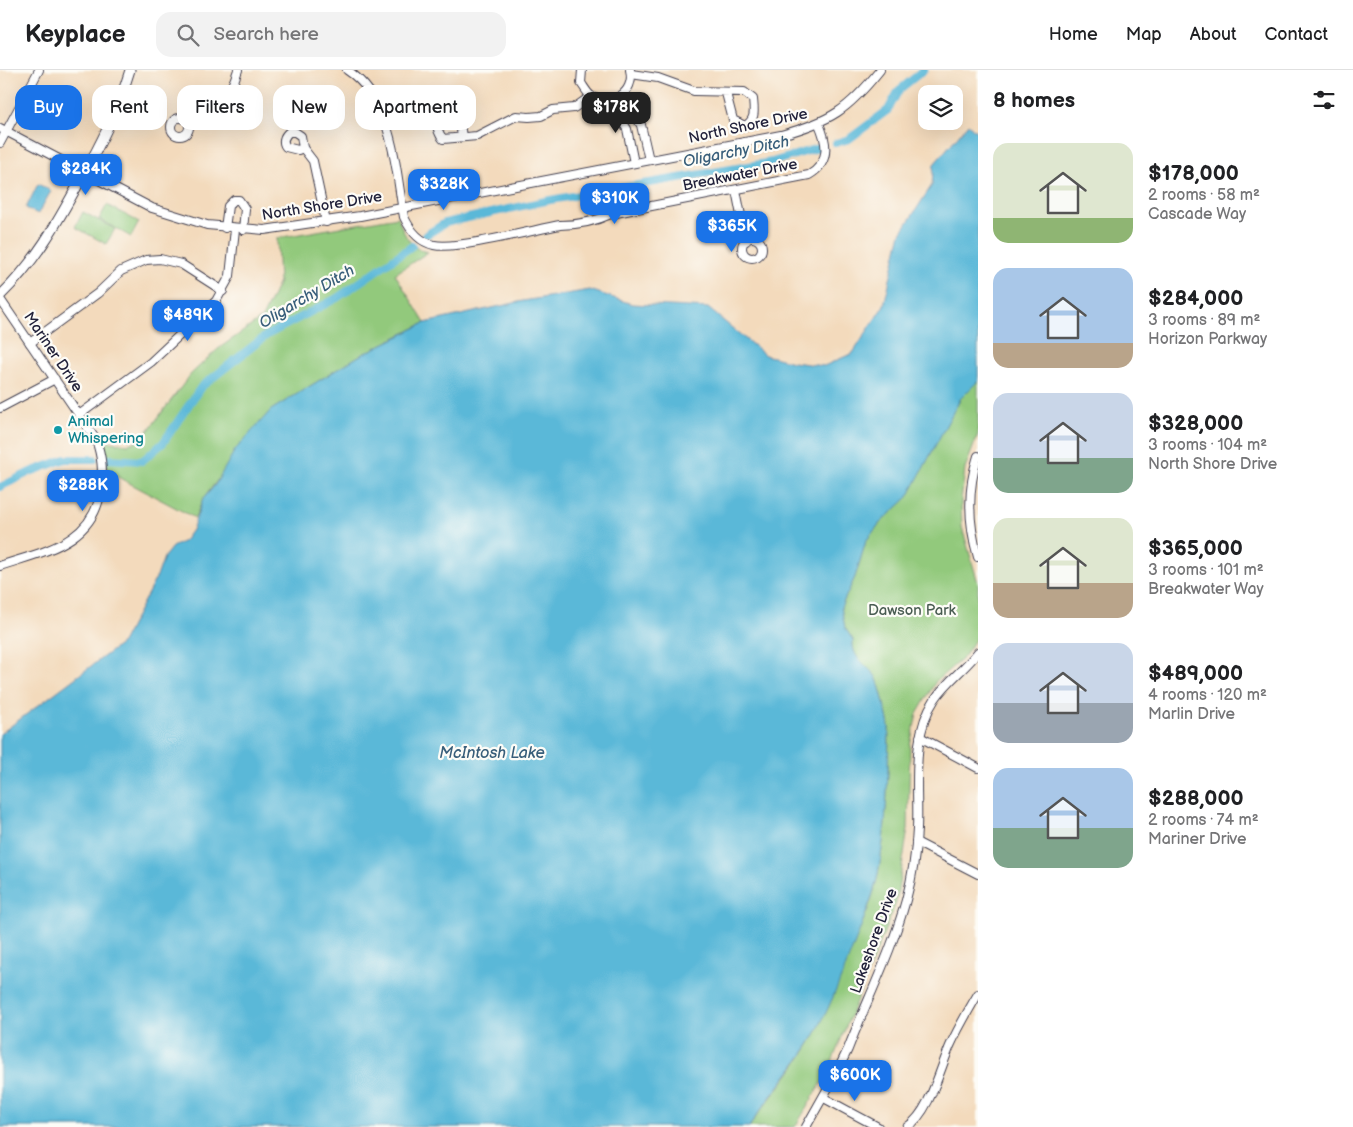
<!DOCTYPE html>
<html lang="en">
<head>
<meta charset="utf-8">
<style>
	body { margin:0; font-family:"Balsamiq Sans",sans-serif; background:#f2f2f2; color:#202124; height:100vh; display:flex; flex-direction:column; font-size:19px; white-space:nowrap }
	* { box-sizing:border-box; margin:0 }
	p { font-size:16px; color:#757577 }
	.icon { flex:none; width:28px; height:28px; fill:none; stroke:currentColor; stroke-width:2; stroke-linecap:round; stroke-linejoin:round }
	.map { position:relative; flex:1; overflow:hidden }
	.sheet { display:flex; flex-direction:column; background:#fff; width:375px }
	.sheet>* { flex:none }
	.top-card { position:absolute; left:15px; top:15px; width:475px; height:45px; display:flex; gap:10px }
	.controls { position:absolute; left:918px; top:15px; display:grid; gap:10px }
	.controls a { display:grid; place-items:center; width:45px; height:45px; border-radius:10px; background:#fff; box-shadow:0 5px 20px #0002; font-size:25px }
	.price { position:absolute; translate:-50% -42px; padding:0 11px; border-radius:10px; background:#1a73e8; color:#fff; font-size:16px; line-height:32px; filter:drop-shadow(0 1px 2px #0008) }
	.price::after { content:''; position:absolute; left:50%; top:30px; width:15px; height:11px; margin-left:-8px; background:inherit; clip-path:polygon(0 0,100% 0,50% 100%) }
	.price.selected { background:#222; color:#fff }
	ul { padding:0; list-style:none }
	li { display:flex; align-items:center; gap:15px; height:125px; padding:0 15px }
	li span { display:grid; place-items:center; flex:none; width:140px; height:100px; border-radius:15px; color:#555 }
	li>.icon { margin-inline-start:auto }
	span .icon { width:60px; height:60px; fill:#fffc; stroke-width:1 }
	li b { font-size:21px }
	h2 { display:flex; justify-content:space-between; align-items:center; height:60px; padding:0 15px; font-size:21px }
	.chip { padding:0 18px; border-radius:15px; background:#fff; box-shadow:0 5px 20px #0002; font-size:18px; line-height:45px }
	.chip.selected { background:#1a73e8; color:#fff }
	header { display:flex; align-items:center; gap:30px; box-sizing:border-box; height:70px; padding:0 25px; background:#fff; border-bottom:1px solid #e0e0e0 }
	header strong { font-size:24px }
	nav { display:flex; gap:28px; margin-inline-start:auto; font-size:18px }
	.search { width:350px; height:45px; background:#f2f2f2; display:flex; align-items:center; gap:12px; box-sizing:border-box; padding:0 18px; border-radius:15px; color:#757577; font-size:19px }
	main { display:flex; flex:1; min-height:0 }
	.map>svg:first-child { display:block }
	.green { fill:#92c97c; stroke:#5a765c }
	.water { fill:#5ab8d8; stroke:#3e6d8a }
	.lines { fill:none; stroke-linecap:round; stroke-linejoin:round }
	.canal { stroke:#5ab8d8; stroke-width:8 }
	.minor-casing { stroke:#413e4e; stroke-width:10 }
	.tertiary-casing { stroke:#413e4e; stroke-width:11 }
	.minor { stroke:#fff; stroke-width:8 }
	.tertiary { stroke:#fff; stroke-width:9 }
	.culture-dot { fill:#0f9aa8; stroke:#fdfcf7; stroke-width:2 }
	.labels { text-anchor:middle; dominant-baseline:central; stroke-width:4.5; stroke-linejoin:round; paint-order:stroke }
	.street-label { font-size:15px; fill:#22223b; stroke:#fdfcf7 }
	.culture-label { font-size:15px; fill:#0d838f; stroke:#fdfcf7; text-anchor:start }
	.park-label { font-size:15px; fill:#495c52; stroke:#fdfcf7 }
	.water-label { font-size:16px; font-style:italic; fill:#385e7a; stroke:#fdfcf7 }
</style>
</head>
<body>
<header>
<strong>Keyplace</strong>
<div class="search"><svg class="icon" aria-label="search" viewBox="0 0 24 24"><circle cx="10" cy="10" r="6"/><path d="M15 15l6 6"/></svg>Search here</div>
<nav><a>Home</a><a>Map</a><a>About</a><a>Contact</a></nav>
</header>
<main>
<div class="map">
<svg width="978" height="1057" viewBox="0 0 978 1057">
	<rect width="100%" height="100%" fill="#fdfcf7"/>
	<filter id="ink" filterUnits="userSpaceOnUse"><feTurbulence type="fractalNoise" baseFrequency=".02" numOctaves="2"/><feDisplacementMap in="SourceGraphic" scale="10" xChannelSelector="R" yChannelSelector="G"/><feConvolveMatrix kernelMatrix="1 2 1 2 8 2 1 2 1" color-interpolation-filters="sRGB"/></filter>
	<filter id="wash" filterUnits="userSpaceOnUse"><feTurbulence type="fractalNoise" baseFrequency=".0096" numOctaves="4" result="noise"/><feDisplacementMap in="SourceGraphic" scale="20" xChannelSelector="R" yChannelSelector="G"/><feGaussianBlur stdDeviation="1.12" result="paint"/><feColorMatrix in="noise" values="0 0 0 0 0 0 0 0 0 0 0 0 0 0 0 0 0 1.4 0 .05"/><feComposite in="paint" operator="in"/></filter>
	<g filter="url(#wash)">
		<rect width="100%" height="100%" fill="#f3dabc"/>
		<!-- green -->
		<g class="green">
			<polygon points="107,135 139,152 131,167 99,149"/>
			<polygon points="83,142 115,159 106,174 75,157"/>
			<path d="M398 147C403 163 411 180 428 182L395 204 425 253 359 286 271 340 203 429 195 448 116 406 108 405 103 371 128 374 141 370 191 304 218 279 262 248 279 212 277 168Z"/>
			<path d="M978 311V364L965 399 961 431 962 457 978 513V565L964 587 936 611 917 644 910 675 908 759 896 833 827 1004 795 1057H749C771 1025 799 996 817 961 828 939 837 914 846 891 857 864 871 837 877 809 887 760 888 708 889 658 889 651 879 612 876 607 867 594 851 589 853 570L845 558 841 537 855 507 866 471 880 453 908 426 960 329Z"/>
		</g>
		<!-- water -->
		<g class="water">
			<path d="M968 54 978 63V311L960 329 908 427 880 453 866 471 855 507 841 537 845 558 853 570C851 589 867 594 876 607 879 612 889 651 889 658 888 708 887 760 877 809 872 830 863 850 856 870 844 901 832 932 817 961 798 996 770 1024 749 1057H0V664L122 573 158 504 164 487 172 477 184 471 192 460 203 429 215 415 235 380 271 340 359 286 425 253 523 231 590 220 632 234 708 238 765 285 793 292 824 296 853 283 884 235 901 163 932 115 934 94Z"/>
			<polygon points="38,114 51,121 38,144 26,138"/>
		</g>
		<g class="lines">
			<!-- canal -->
			<g class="canal">
				<polyline points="836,73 849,69 888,40 899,20 924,0"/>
				<polyline points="426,165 445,153 550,130 772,92 818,78"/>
				<polyline points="108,389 142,391 163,373 201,317 267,265 337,228 412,176"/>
				<polyline points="0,417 30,402 65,389 94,389"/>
			</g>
		</g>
	</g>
	<g filter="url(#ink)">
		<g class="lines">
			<defs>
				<g id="minor">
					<path d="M347 0C394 31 395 98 404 147 410 160 420 172 434 175 457 180 533 160 560 155 579 155 594 152 611 144L809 105C830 93 828 74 819 54"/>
					<path d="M582 0 581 13C584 17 587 23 591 26 610 38 636 23 630 0"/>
					<path d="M631 4 658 8 694 21 744 22 753 29C754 41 756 49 745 56L733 50 726 23"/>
					<polyline points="622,25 641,55 649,90"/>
					<polyline points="609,30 627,59 634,93"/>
					<circle cx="180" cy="57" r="9"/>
					<path d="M190 55C217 41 229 29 238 0"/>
					<path d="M0 58 152 138 207 155 264 160 360 146 781 65C831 51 848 40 880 0"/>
					<path d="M289 62H295L301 66 303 78 298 80 286 77C282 72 284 66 289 62Z"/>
					<path d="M462 67C460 54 459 30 440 32 433 41 436 61 443 69L477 66 516 46 529 47 541 46 553 40 574 38 591 26"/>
					<polyline points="0,73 39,0"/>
					<polyline points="303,78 313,91 326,152"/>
					<polyline points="736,120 746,171"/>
					<polyline points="225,158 228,136 234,130 239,130 245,139 243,160"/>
					<circle cx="752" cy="178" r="10"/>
					<path d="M0 229 96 370C102 387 103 400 101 418 95 473 44 481 0 496"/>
					<polyline points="30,273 98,223 121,201 146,190 160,189 181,194 223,221"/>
					<polyline points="0,338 55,309"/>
					<polyline points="79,345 151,292 216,231 230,206 235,159"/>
					<path d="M978 386C967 420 968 453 978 487"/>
					<polyline points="920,667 978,698"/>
					<polyline points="916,772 978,804"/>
					<polyline points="824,1028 878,1057"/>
					<path d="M806 1057 837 1002 848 979C867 930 892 881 906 830 912 808 916 783 917 759 919 717 910 666 935 629 947 611 965 599 978 582"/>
					<path d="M907 1057C929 1044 940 999 950 976 958 958 968 941 978 924"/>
				</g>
				<path id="tertiary" d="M0 226C36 191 56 155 80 111 100 75 118 40 130 0"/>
			</defs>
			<!-- minor casing -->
			<use href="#minor" class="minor-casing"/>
			<!-- tertiary casing -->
			<use href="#tertiary" class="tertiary-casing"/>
			<!-- minor -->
			<use href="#minor" class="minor"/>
			<!-- tertiary -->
			<use href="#tertiary" class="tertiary"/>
		</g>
	</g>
	<!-- markers -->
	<circle class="culture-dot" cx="58" cy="360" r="5"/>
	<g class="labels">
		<!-- street labels -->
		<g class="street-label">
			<text transform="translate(748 56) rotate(-12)">North Shore Drive</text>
			<text transform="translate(740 105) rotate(-11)">Breakwater Drive</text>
			<text transform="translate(322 136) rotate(-9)">North Shore Drive</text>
			<text transform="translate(53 282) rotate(56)">Mariner Drive</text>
			<text transform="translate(874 871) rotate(-70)">Lakeshore Drive</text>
		</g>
		<!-- culture labels -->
		<g class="culture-label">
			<text x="68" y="351">Animal<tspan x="68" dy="17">Whispering</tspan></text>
		</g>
		<!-- park labels -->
		<g class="park-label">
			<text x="912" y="540">Dawson Park</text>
		</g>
		<!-- water labels -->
		<g class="water-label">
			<text transform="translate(736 82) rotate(-11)">Oligarchy Ditch</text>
			<text transform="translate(307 227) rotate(-31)">Oligarchy Ditch</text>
			<text x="492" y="683">McIntosh Lake</text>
		</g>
	</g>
</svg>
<div class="controls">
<a><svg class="icon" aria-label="layers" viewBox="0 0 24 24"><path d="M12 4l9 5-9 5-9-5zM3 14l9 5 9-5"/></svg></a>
</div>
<b class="price selected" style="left:616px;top:64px">$178K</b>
<b class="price" style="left:86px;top:126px">$284K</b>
<b class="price" style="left:444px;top:141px">$328K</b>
<b class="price" style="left:615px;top:155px">$310K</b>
<b class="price" style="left:732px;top:183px">$365K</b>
<b class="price" style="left:188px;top:272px">$489K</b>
<b class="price" style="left:83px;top:442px">$288K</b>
<b class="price" style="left:855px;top:1032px">$600K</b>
<div class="top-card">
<a class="chip selected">Buy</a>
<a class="chip">Rent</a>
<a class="chip">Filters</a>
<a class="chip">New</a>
<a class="chip">Apartment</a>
</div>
</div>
<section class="sheet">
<h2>8 homes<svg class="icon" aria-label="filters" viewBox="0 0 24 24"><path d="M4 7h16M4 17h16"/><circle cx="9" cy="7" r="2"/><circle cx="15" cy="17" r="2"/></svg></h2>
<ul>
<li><span style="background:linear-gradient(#dfe7d0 75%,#8fb573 0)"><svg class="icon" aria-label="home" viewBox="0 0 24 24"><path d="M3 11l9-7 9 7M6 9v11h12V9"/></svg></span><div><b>$178,000</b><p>2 rooms · 58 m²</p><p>Cascade Way</p></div></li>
<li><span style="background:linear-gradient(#a9c7e8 75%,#b9a48a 0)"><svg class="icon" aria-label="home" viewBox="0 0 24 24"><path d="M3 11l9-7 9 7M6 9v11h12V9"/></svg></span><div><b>$284,000</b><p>3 rooms · 89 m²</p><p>Horizon Parkway</p></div></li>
<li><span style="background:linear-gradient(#c9d6e8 65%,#7fa58c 0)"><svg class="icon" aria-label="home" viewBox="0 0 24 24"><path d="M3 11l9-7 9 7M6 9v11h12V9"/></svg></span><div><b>$328,000</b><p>3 rooms · 104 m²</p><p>North Shore Drive</p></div></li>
<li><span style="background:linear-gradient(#dfe7d0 65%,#b9a48a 0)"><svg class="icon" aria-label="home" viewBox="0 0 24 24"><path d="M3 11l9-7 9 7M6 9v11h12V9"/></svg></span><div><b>$365,000</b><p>3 rooms · 101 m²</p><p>Breakwater Way</p></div></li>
<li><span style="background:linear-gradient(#c9d6e8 60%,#9aa5b1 0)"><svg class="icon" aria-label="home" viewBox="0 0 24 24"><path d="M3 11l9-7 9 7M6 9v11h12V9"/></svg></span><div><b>$489,000</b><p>4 rooms · 120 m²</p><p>Marlin Drive</p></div></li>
<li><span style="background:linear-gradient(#a9c7e8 60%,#7fa58c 0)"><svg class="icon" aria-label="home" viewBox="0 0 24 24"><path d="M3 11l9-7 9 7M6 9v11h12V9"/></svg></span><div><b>$288,000</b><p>2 rooms · 74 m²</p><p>Mariner Drive</p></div></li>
</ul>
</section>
</main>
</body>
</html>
